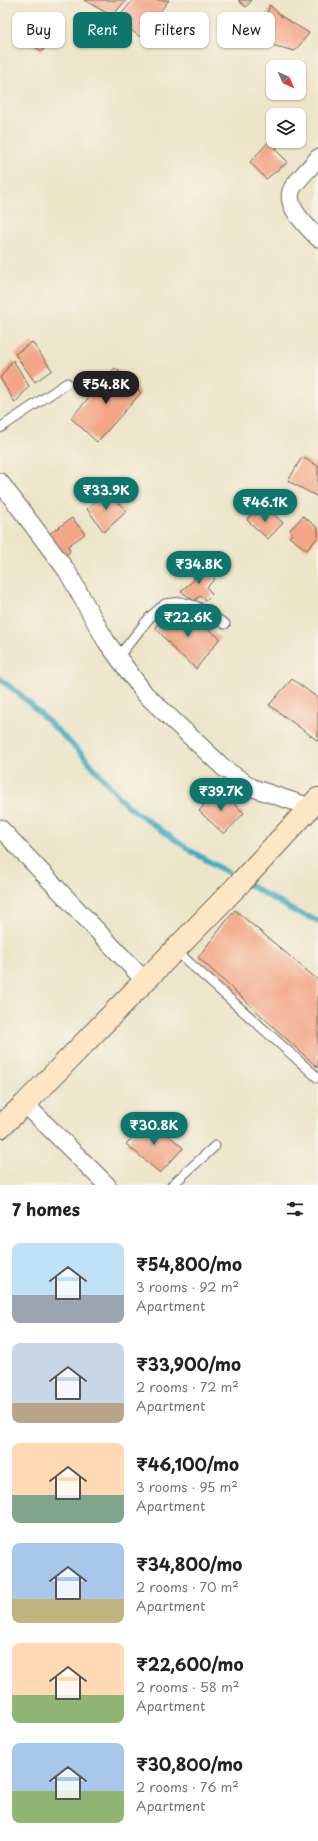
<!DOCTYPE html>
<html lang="en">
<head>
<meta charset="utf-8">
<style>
	body { margin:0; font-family:"Playpen Sans",sans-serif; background:#f2f2f2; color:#202124; height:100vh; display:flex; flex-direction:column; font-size:15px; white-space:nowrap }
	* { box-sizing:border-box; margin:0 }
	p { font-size:13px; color:#757577 }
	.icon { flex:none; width:22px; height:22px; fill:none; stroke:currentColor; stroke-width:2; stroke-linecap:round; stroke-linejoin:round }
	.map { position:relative; height:1185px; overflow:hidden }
	.drawer { display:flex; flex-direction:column; background:#fff; flex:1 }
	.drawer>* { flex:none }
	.banner { position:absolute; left:12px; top:12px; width:294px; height:36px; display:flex; gap:8px }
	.needle { width:26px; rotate:135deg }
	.fabs { position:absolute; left:266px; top:60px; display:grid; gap:8px }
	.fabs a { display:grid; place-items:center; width:40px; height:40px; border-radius:8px; background:#fff; box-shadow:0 1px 3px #0004; font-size:20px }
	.price { position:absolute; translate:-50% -34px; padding:0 9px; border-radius:14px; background:#0f766e; color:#fff; font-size:13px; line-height:26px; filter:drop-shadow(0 1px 2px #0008) }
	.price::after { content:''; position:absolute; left:50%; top:24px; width:12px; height:9px; margin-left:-6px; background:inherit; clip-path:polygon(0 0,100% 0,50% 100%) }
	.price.active { background:#222; color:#fff }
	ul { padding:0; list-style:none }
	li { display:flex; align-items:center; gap:12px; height:100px; padding:0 12px }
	li span { display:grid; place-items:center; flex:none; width:112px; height:80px; border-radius:8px; color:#555 }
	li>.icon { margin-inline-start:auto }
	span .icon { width:48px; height:48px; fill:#fffc; stroke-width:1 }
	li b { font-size:17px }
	h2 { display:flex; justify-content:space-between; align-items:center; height:48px; padding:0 12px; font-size:17px }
	.tag { padding:0 14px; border-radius:8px; background:#fff; box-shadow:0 1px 3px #0004; font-size:14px; line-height:36px }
	.tag.active { background:#0f766e; color:#fff }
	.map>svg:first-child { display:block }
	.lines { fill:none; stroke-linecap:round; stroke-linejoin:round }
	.stream { stroke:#43aac3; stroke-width:5.5 }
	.building { fill:#f3a686 }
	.service-casing { stroke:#656258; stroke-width:11 }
	.minor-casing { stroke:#656258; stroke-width:19 }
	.secondary-casing { stroke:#656258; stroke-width:24 }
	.service { stroke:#fff; stroke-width:9 }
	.minor { stroke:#fff; stroke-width:17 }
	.secondary { stroke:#fce6c4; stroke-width:22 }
</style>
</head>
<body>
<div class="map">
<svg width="318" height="1185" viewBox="0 0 318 1185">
	<rect width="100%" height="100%" fill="#f7f3e8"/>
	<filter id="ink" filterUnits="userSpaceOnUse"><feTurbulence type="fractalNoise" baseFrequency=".025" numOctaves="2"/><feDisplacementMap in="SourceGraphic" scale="8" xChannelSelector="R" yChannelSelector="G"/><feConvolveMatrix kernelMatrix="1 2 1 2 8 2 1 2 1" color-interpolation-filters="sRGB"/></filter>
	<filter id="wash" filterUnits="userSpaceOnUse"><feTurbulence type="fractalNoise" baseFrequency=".012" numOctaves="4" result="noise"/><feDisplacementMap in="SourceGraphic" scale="16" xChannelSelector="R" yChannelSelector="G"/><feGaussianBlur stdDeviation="0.9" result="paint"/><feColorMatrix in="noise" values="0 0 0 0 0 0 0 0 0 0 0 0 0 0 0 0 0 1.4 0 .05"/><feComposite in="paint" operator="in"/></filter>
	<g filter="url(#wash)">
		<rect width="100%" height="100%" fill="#ede5c8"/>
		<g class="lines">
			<!-- stream -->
			<g class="stream">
				<polyline points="0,679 21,695 82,754 126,805 191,851 239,879"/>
				<polyline points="246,883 296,912 318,921"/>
			</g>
		</g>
		<g id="blocks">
			<!-- building -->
			<g class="building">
				<polygon points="84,0 126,0 112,16"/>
				<polygon points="133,0 169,0 140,37 117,19"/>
				<polygon points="238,0 252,0 246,7"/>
				<polygon points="270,5 281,16 309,33 295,51 275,46 262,28"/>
				<polygon points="45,19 61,25 42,51 24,40"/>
				<polygon points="273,137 273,141 283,141 275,149 288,162 266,179 250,162"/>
				<polygon points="32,342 52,370 35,382 15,354"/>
				<polygon points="13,360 29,386 15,403 0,378"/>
				<polygon points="115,368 141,393 97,442 71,418"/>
				<polygon points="302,457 318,466 318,493 316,496 288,481"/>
				<polygon points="106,492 127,511 104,532 87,509"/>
				<polygon points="256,508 264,516 269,510 283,523 268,539 247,520"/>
				<polygon points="303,516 318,528 318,537 307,550 289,537 293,533 290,530"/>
				<polygon points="72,518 85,534 68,546 70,551 65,557 49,534"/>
				<polygon points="196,568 206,568 215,579 207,587 212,594 206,600 200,596 194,601 181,591 195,579 191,572"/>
				<polygon points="171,610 185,624 192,618 220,638 196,669 176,651 155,627"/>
				<polygon points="292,679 318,698 318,741 269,705"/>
				<polygon points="217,789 244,813 224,834 199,811"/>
				<polygon points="235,910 318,980 318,1068 198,957"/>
				<polygon points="149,1118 183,1148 160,1173 126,1144"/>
			</g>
		</g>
	</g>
	<g filter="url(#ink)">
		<use href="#blocks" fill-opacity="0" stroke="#656258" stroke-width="1"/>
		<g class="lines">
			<defs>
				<g id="service">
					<polyline points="0,428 67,383"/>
					<polyline points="118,657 150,617 165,604 181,602 196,606 225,624"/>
					<polyline points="175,950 318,1078"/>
					<polyline points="172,1185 215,1146"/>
				</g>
				<g id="minor">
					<path d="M318 158C310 168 300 177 293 187 282 205 307 226 318 238"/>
					<polyline points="0,482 67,571 106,641 145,694 225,769 253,788 310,807"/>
					<polyline points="0,828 144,980"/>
					<polyline points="25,1104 107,1185"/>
				</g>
				<polyline id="secondary" points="0,1127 25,1104 242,881 318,799"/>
			</defs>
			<!-- service casing -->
			<use href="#service" class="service-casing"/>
			<!-- minor casing -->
			<use href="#minor" class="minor-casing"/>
			<!-- secondary casing -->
			<use href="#secondary" class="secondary-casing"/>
			<!-- service -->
			<use href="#service" class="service"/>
			<!-- minor -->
			<use href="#minor" class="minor"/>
			<!-- secondary -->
			<use href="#secondary" class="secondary"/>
		</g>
	</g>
</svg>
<div class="fabs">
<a><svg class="needle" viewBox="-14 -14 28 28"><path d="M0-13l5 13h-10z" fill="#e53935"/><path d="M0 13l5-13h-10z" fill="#757577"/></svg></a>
<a><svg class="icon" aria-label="layers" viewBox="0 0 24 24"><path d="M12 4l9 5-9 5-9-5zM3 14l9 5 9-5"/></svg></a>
</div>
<b class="price active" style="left:106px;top:405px">₹54.8K</b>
<b class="price" style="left:106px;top:511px">₹33.9K</b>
<b class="price" style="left:265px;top:523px">₹46.1K</b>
<b class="price" style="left:199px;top:585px">₹34.8K</b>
<b class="price" style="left:188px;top:638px">₹22.6K</b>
<b class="price" style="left:221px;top:812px">₹39.7K</b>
<b class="price" style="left:154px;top:1146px">₹30.8K</b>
<div class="banner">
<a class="tag">Buy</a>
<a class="tag active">Rent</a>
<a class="tag">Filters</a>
<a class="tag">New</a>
</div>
</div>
<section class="drawer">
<h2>7 homes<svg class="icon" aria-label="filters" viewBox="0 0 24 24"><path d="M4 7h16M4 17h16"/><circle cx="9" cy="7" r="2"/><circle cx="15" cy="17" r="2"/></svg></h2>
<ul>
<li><span style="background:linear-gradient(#bfe0f5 65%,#9aa5b1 0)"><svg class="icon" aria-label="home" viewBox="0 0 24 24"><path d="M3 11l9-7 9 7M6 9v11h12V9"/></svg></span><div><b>₹54,800/mo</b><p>3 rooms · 92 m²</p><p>Apartment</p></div></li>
<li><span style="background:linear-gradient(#c9d6e8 75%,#b9a48a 0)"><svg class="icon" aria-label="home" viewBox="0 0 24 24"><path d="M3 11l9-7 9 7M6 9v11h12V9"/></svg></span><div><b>₹33,900/mo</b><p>2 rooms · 72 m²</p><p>Apartment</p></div></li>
<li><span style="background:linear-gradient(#ffd9b3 65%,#7fa58c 0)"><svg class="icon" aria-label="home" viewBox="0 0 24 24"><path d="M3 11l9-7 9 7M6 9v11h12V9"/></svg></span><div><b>₹46,100/mo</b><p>3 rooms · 95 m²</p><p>Apartment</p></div></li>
<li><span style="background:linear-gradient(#a9c7e8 70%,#c2b280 0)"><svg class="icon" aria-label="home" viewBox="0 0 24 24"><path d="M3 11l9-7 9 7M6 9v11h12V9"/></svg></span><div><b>₹34,800/mo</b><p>2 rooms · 70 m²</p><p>Apartment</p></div></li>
<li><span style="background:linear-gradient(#ffd9b3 65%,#8fb573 0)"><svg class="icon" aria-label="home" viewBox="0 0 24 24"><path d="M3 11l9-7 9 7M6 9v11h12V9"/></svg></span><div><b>₹22,600/mo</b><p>2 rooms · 58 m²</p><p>Apartment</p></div></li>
<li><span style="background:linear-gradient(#a9c7e8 60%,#8fb573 0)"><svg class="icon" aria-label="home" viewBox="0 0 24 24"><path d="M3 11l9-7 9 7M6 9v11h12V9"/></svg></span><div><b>₹30,800/mo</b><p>2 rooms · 76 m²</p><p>Apartment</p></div></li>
</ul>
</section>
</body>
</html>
